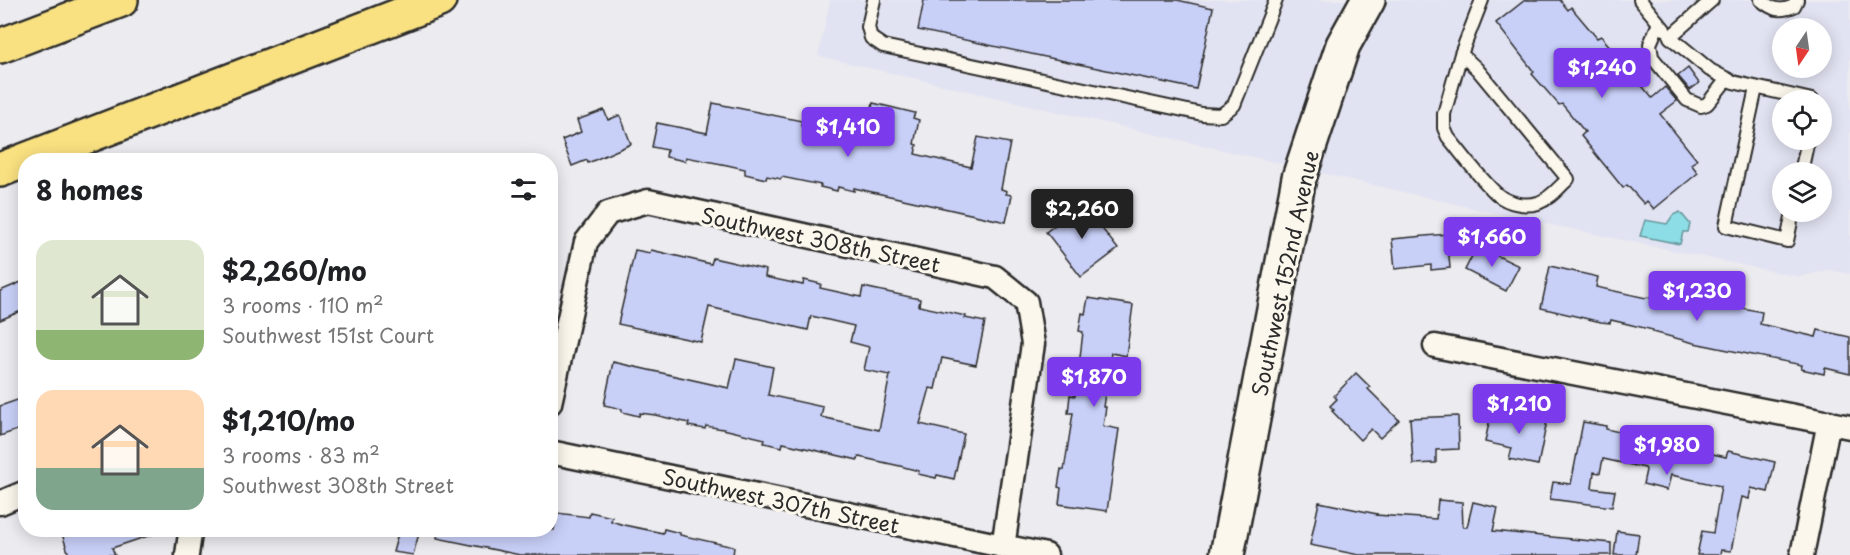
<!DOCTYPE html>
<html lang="en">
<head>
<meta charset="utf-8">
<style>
	body { margin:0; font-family:"Playpen Sans",sans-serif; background:#f6f6f6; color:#202124; height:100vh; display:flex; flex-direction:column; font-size:22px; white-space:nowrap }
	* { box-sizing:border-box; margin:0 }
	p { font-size:20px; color:#757577 }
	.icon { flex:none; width:33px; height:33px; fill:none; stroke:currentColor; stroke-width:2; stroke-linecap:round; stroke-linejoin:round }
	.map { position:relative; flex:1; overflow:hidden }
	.details { position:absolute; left:18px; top:153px; width:540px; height:384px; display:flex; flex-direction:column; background:#fff; border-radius:24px; box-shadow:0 3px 15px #0003 }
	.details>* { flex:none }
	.needle { width:39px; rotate:193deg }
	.buttons { position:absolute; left:1772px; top:18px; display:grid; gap:12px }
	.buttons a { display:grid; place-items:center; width:60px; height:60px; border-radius:50%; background:#fff; box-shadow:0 3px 15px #0003; font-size:30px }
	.price { position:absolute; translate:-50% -51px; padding:0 14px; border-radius:6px; background:#7c3aed; color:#fff; font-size:20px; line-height:39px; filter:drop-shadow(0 2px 3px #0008) }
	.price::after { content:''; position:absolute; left:50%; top:36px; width:18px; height:14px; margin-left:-9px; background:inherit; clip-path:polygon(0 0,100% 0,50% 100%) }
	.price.current { background:#222; color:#fff }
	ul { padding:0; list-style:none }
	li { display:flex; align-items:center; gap:18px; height:150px; padding:0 18px }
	li span { display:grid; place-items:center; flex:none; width:168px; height:120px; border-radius:18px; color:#555 }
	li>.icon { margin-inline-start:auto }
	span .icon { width:72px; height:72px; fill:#fffc; stroke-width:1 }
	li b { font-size:26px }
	h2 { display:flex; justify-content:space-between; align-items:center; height:72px; padding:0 18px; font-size:26px }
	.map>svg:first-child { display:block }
	.built { fill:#e2e3f2; fill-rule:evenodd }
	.water { fill:#8cdde5; stroke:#65969b; stroke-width:1.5 }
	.building { fill:#c9d0f8; stroke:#2b2b2b; stroke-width:1.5 }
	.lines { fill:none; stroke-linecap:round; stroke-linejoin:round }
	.lane-casing { stroke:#2b2b2b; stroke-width:16 }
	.street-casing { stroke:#2b2b2b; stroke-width:27 }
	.secondary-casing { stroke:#2b2b2b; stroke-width:38 }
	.highway-casing { stroke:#2b2b2b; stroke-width:38 }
	.lane { stroke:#fbf7ec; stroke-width:12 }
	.street { stroke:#fbf7ec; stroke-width:22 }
	.secondary { stroke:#fbf7ec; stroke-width:33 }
	.highway { stroke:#f9e181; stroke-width:33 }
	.labels { text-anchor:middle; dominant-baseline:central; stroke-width:6; stroke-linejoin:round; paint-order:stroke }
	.street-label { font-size:21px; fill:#2b2b2b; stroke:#fbf7ec }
</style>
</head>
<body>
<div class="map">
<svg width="1850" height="555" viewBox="0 0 1850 555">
	<rect width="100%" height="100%" fill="#ecebf0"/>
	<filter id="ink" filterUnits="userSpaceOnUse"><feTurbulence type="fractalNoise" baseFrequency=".0167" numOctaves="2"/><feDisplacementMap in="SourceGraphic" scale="12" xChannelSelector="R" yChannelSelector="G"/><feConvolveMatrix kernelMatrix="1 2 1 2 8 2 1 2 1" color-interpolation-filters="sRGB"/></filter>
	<g filter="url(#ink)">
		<!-- built -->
		<path class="built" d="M830 0H1850V274L1828 270 1799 277 1489 212 818 56ZM1782 28H1821V68H1782ZM1782 100H1821V140H1782ZM1782 172H1821V212H1782Z"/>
		<!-- water -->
		<polygon class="water" points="1680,212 1690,224 1688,232 1683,232 1680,244 1640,236 1645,220 1667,224 1673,215"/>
		<!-- building -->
		<g class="building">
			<polygon points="924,0 1177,0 1213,8 1196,89 918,30"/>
			<polygon points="1525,0 1560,0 1568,10 1571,7 1597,38 1601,36 1652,98 1665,87 1677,101 1660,114 1697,160 1691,164 1698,173 1654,209 1647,201 1644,204 1627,185 1623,188 1581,136 1585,132 1562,104 1559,105 1532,74 1534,72 1496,23"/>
			<polygon points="1688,68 1699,83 1690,90 1678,76"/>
			<polygon points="713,103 802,121 801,126 864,140 873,103 915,113 913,118 919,120 914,144 917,145 915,154 971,167 978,137 1010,143 1001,189 1007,191 1006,194 1012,195 1006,222 854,188 854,191 838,187 837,191 820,187 821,185 782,177 781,179 767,176 766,179 745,174 745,169 727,165 686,157 685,161 666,157 667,150 652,147 657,123 707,133"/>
			<polygon points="604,110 608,120 620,115 631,144 588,163 587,160 572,166 562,140 581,132 577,120"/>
			<polygon points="1083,204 1118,249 1081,277 1046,232"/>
			<polygon points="1447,234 1450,268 1431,270 1431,265 1395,269 1392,239"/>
			<polygon points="1477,246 1519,266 1506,291 1465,270"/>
			<polygon points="635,250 650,253 651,250 711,264 713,258 766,270 765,277 803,285 804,280 821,284 820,288 861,297 863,287 920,299 919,306 966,316 965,318 985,322 976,365 942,358 935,389 930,388 920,424 964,434 954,479 937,475 936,478 918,474 919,471 900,466 859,457 858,460 783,443 782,447 764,443 765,439 723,429 706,426 705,429 688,426 689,423 655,415 640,413 639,416 622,412 622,409 604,405 613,362 729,388 736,359 773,367 768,395 823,407 821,417 879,430 890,375 864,370 869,347 850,342 854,326 811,316 808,330 709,307 701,342 618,324"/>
			<polygon points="1550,266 1598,277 1596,287 1646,298 1647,297 1701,311 1703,300 1705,301 1710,275 1728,278 1723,304 1762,312 1760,324 1816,337 1818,330 1850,337 1850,374 1825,368 1824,374 1801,369 1802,365 1694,343 1653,332 1653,330 1611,320 1610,323 1601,322 1541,308"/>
			<polygon points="26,280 26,309 0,320 0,291"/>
			<polygon points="1088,298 1133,305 1126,356 1111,353 1103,407 1106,407 1103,426 1119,429 1107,511 1059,504 1061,488 1058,487 1061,469 1064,470 1073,413 1068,413 1070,395 1075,396 1081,349 1083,332 1079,331 1082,313 1085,314"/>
			<polygon points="1356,373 1370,387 1368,389 1399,420 1380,438 1371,429 1360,440 1332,411 1334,410 1330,406 1337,399 1334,396"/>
			<polygon points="26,397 26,427 0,436 0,406"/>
			<polygon points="1516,409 1548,416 1538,465 1509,459 1512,448 1485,442 1491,413 1515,418"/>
			<polygon points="1458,416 1459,449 1436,450 1436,463 1413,464 1410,418"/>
			<polygon points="1583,422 1606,426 1606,429 1726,457 1728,451 1775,462 1768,492 1751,488 1749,499 1742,497 1731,551 1721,550 1720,555 1697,555 1702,531 1713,533 1721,486 1671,475 1667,490 1643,484 1646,470 1645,468 1603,459 1600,473 1594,472 1592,488 1615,491 1612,507 1550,499 1553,482 1571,484"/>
			<polygon points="1438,500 1462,502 1463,527 1467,527 1473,502 1498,508 1493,531 1611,543 1611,555 1359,555 1310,545 1319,502 1377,514 1376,515 1436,519"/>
			<polygon points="590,512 612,517 611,521 624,525 663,533 664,529 680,533 680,535 734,547 733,555 520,555 437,538 438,530 554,530 557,513 589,517"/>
			<polygon points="75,530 156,530 157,533 112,548 115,555 69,555 62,534"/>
			<polygon points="399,530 420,530 413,555 393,552"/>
			<polygon points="1617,531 1639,534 1636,555 1614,555"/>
		</g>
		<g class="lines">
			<defs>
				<g id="lane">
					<polyline points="874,0 868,27 871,38 883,46 1202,114 1221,115 1234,105 1276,0"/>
					<polyline points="1640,0 1664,29"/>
					<polyline points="1712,0 1670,37 1710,70 1733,82 1812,100"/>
					<path d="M1761 0C1773 10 1780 12 1794 6L1797 0"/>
					<polyline points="1659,23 1650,44 1652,57 1687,100 1701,106 1707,104 1712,98 1727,79"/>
					<path d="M1461 54 1477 69 1568 179C1559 187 1550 199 1538 203 1525 207 1508 203 1498 195 1482 181 1462 154 1448 137L1444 128V114L1461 54 1482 0"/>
					<polyline points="1756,88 1726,226 1787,241 1793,212"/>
					<polyline points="1801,172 1808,140"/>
				</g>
				<g id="street">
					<polyline points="1435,346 1850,427"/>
					<polyline points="550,403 586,242 608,213 648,201 995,277 1026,302 1033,344 1003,547"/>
					<polyline points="550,452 1046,555"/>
					<polyline points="0,503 26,492"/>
					<polyline points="187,555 190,534 188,530"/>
					<polyline points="1802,555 1829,422"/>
				</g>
				<polyline id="secondary" points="1227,555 1299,178 1343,45 1368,0"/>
				<g id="highway">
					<polyline points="0,46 121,0"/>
					<polyline points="0,170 439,0"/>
				</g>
			</defs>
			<!-- lane casing -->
			<use href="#lane" class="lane-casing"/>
			<!-- street casing -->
			<use href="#street" class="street-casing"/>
			<!-- secondary casing -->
			<use href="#secondary" class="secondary-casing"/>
			<!-- highway casing -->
			<use href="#highway" class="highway-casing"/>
			<!-- lane -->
			<use href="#lane" class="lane"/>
			<!-- street -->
			<use href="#street" class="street"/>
			<!-- secondary -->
			<use href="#secondary" class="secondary"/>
			<!-- highway -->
			<use href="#highway" class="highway"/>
		</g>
	</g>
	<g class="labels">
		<!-- street labels -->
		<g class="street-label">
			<text transform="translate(821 239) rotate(12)">Southwest 308th Street</text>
			<text transform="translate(1284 273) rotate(-78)">Southwest 152nd Avenue</text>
			<text transform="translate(781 500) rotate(12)">Southwest 307th Street</text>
		</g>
	</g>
</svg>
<div class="buttons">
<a><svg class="needle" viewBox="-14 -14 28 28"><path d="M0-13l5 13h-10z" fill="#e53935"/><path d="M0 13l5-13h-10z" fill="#757577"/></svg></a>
<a><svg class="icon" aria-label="locate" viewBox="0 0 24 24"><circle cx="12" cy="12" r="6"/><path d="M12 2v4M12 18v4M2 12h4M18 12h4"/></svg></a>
<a><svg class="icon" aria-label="layers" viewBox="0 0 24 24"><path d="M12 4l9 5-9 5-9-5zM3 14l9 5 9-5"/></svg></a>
</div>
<b class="price" style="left:1602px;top:99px">$1,240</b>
<b class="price" style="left:848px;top:158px">$1,410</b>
<b class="price current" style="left:1082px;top:240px">$2,260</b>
<b class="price" style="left:1492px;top:268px">$1,660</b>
<b class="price" style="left:1697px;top:322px">$1,230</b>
<b class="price" style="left:1094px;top:408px">$1,870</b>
<b class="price" style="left:1519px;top:435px">$1,210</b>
<b class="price" style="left:1667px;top:476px">$1,980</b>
<section class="details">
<h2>8 homes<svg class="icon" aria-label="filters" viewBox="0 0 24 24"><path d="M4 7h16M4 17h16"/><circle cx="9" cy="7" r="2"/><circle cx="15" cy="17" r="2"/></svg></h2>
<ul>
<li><span style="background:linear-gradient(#dfe7d0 75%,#8fb573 0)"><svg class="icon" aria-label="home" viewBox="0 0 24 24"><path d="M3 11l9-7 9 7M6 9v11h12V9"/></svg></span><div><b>$2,260/mo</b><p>3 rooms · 110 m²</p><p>Southwest 151st Court</p></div></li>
<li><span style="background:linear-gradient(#ffd9b3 65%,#7fa58c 0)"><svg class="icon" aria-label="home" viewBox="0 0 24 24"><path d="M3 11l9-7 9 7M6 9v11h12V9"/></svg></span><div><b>$1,210/mo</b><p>3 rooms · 83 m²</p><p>Southwest 308th Street</p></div></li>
</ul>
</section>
</div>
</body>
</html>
